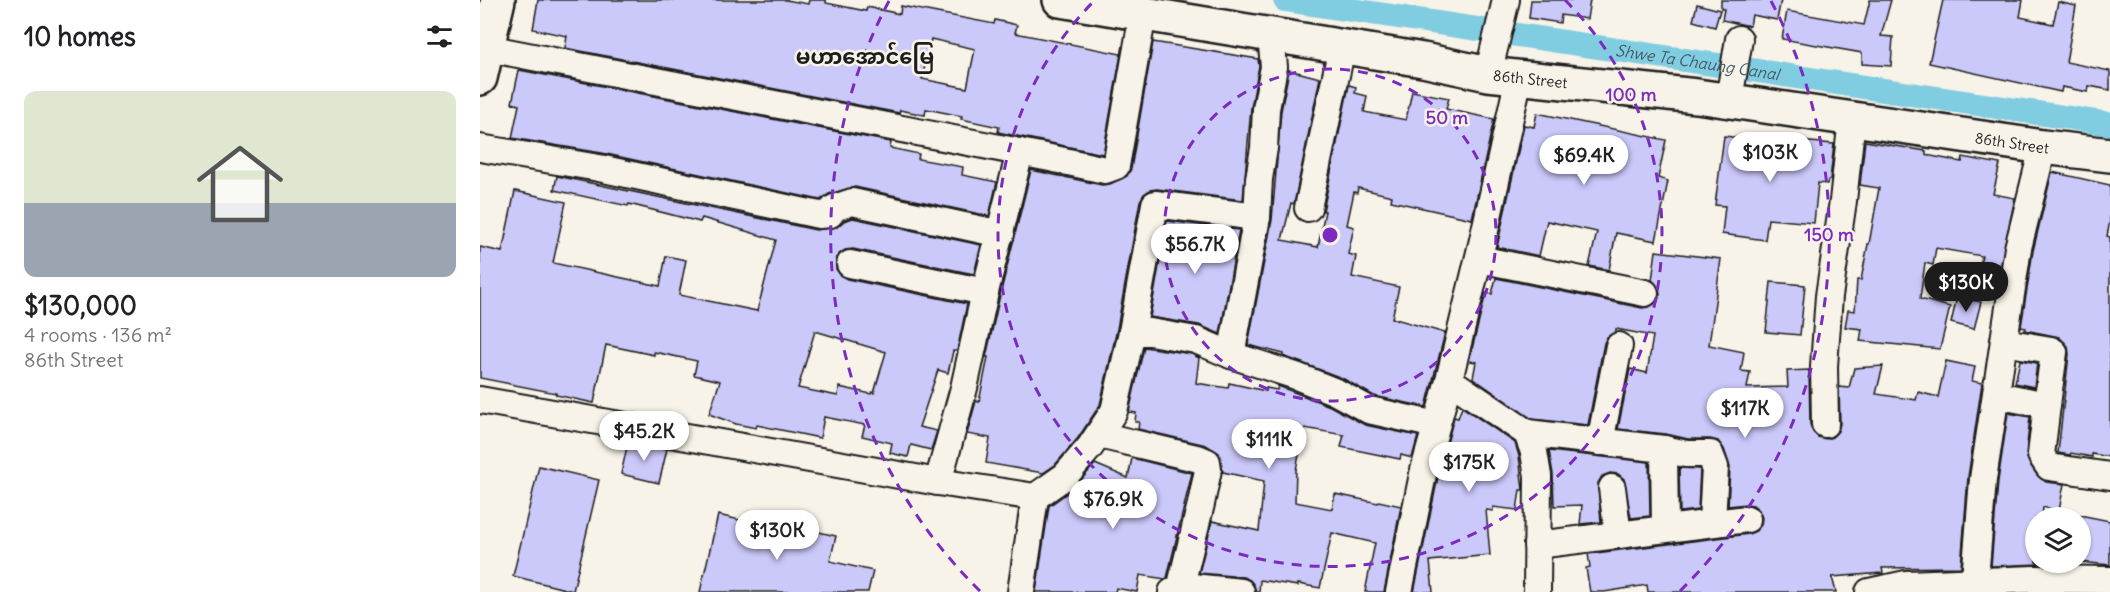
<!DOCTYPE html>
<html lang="en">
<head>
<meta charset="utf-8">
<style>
	body { margin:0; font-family:Delius,"Noto Sans Myanmar",sans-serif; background:#f2f2f2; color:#202124; height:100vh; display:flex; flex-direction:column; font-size:22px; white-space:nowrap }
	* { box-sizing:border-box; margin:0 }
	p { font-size:20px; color:#757577 }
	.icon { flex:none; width:33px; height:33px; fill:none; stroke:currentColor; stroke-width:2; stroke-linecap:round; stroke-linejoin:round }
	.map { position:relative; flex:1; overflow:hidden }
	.side { display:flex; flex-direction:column; background:#fff; width:480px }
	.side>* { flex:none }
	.fabs { position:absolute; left:1545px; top:507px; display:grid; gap:12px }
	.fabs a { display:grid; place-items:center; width:66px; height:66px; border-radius:50%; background:#fff; box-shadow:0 2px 4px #0004; font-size:30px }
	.price { position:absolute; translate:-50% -51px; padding:0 14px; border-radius:21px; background:#fff; color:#222; font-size:20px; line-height:39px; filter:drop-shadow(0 2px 3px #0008) }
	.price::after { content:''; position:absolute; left:50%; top:36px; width:18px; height:14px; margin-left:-9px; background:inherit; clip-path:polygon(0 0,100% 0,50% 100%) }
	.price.selected { background:#1c1c1c; color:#fff }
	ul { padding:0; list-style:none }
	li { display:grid; align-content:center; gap:12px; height:318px; padding:0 24px }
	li+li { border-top:2px solid #e0e0e0 }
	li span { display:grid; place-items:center; height:186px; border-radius:12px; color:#555 }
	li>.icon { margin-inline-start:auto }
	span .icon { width:108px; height:108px; fill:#fffc; stroke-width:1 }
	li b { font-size:26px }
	h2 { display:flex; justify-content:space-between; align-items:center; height:72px; padding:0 24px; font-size:26px }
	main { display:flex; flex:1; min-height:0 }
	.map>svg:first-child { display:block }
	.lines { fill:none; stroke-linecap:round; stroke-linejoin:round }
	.canal { stroke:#80cce0; stroke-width:24 }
	.building { fill:#cbc8fa; stroke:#1c1c1c; stroke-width:1.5; fill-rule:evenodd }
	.minor-casing { stroke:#1c1c1c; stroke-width:30 }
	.secondary-casing { stroke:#1c1c1c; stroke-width:38 }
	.minor { stroke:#f7f3e8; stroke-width:26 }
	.secondary { stroke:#f7f3e8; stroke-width:33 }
	.ring { fill:none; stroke:#7b2cbf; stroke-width:3; stroke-dasharray:10 8 }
	.labels { text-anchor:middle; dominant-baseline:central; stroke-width:5; stroke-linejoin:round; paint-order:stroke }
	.street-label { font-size:15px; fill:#1c1c1c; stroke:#f7f3e8 }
	.water-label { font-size:16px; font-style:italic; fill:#3f5a61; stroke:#f7f3e8 }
	.district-label { font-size:21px; font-weight:bold; fill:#1c1c1c; stroke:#f7f3e8 }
	.centre { fill:#7b2cbf; stroke:#f7f3e8; stroke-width:3 }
	.ring-label { font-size:18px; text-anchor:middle; font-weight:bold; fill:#7b2cbf; stroke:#f7f3e8; stroke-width:5; stroke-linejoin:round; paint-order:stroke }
</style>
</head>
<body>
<main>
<section class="side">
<h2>10 homes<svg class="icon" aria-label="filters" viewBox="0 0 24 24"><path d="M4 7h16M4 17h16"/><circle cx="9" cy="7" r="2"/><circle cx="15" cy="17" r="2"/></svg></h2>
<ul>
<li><span style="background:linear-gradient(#dfe7d0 60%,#9aa5b1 0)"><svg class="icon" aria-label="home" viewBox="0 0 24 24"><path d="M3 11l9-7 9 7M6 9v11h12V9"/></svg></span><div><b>$130,000</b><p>4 rooms · 136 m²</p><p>86th Street</p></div></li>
</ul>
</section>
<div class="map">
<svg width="1630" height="592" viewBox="0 0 1630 592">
	<rect width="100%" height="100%" fill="#f7f3e8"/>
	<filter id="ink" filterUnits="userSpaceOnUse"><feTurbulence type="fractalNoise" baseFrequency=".0167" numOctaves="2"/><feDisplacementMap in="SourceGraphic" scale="12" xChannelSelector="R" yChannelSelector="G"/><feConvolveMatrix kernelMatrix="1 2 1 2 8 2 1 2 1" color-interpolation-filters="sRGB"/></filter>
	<g filter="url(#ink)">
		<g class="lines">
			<!-- canal -->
			<path class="canal" id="s1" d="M805 0 1630 124"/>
		</g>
		<!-- building -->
		<g class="building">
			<path d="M58 0H306L328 4 329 0H346V3L386 11 387 7 420 14 421 6 514 24 515 20 537 25 535 33 641 54 623 154 518 132 519 127 481 119 482 116 446 109 445 115 420 110 419 113 85 48 87 36 53 29ZM451 39 495 49 487 88 442 79Z"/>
			<polygon points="1051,0 1110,0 1107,19 1081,15 1080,23 1049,18"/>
			<polygon points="1241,0 1301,0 1297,20 1272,15 1270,26 1242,20 1244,9 1241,9"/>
			<polygon points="1390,0 1411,0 1401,36 1413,37 1411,66 1382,64 1382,53 1302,39 1307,11 1384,25"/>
			<polygon points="1463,0 1543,0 1540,17 1573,24 1578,2 1596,6 1586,62 1630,71 1630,90 1609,86 1608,92 1582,87 1581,92 1449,63"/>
			<polygon points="1217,4 1240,10 1235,27 1213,21"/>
			<polygon points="673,42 778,59 779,66 771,108 763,200 677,189 670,190 664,194 660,201 637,329 620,405 598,438 575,465 563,473 506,463 510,438 487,434 496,401 499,402 508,357 506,357 520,295 551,170 622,185 630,184 647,176 651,169"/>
			<polygon points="39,70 411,142 410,148 439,154 438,159 483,167 482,175 517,182 509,216 375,187 349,194 340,200 122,153 32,138 39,105 32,103"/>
			<polygon points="809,70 840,78 814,204 811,203 802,240 838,247 845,211 843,211 869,85 876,87 875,93 887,96 884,112 926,120 932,91 969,98 966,109 1014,119 992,219 911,201 912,196 878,188 877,193 874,192 867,225 874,227 868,254 876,256 872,277 919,287 912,318 965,333 946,407 894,396 862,378 803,356 804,354 768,345 792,220 801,111"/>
			<polygon points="1057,113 1186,140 1178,178 1188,181 1176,241 1136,233 1129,270 1109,266 1117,232 1067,221 1059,256 1017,247 1044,125 1054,127"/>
			<polygon points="1244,136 1293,142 1294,139 1354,144 1350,180 1348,180 1347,184 1338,183 1334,223 1288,219 1285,240 1242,234 1245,206 1235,205"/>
			<polygon points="1385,141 1446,151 1446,155 1482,162 1483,157 1520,164 1513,194 1535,198 1520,269 1500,265 1502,256 1456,248 1453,265 1445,263 1440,299 1470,307 1460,349 1380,341 1382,329 1365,327 1368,310 1375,311 1377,280 1381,280 1388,244 1389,244 1399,188 1380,185"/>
			<polygon points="1572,172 1630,185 1630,221 1627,236 1630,237 1630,457 1612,454 1612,457 1591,453 1590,455 1578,453 1589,354 1588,346 1579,337 1545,330 1546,328 1541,327 1553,251"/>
			<path d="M77 176 336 230 357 227 364 221 373 218 501 245 494 274 373 249 365 250 358 255 356 260V269L361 276 367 279 487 304 477 351H473L468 373 458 370 439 427 457 431 451 450 431 445 428 457 410 453 412 443 382 436 385 425 344 417 340 438 277 425 276 428 256 424 229 414 240 381 214 375 217 361 174 352V355L126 345 114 403 76 395V393L0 378V247L22 252 35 191 86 202 73 263 180 286 186 256 206 260 199 295 277 311 296 240 222 218 220 222 149 204 148 206 74 190ZM335 331 406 352 394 393 392 392 391 394 359 387 358 396 318 388Z"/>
			<polygon points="687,221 759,230 740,334 719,325 670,317"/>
			<polygon points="1176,251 1241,259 1229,345 1264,352 1261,371 1270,372 1267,388 1308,387 1307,371 1329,370 1330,424 1333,432 1338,437 1346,439 1352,437 1358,431 1360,424 1359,387 1369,388 1374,368 1403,366 1396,394 1436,400 1438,392 1458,397 1466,361 1495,367 1492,381 1502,383 1488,477 1481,567 1402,568 1403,573 1352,577 1356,592 1168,592 1167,585 1124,592 1110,592 1106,568 1110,567 1108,554 1269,534 1276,531 1281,525 1282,518 1279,510 1273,505 1266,504 1248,506 1250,467 1244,449 1238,441 1230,439 1208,439 1186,434 1138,429 1150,369 1167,373 1173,336 1136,329 1136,332 1127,337 1124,343 1108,425 1052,419 993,378 996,362 989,361 1006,293 1012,294 1016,278 1162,308 1169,307 1177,302 1180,295 1179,288 1172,280"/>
			<polygon points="1291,282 1325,285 1320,335 1286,332"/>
			<polygon points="1477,297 1501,302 1494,329 1471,323"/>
			<polygon points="664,347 712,354 719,358 716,383 748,388 749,383 786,391 786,388 797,390 798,386 850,406 885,425 938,436 932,458 921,455 920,459 861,447 864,435 825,428 823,434 816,470 815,502 852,509 855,494 898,503 899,501 921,506 904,592 885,592 895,543 852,533 840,588 818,584 818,586 780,580 779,592 776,592 774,585 770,580 763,577 719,573 732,521 779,531 784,481 743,472 739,453 726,445 658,429 659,422 655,422 656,413 649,412"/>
			<polygon points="1540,360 1557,363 1554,387 1535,383"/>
			<polygon points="982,407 1035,443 1039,456 1043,490 1040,490 1037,510 1013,507 1013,511 1006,510 1010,555 950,561 953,592 934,592 958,477 974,417 978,418"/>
			<polygon points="1528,413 1550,417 1546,454 1549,463 1557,475 1566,482 1584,484 1579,511 1563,507 1562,518 1556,518 1556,562 1560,564 1511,566 1518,481"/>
			<polygon points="148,442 187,449 179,483 141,474"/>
			<polygon points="1069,451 1169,462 1170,516 1151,518 1144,479 1138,474 1130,473 1122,476 1118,483 1121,522 1100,524 1102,505 1074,506 1073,474"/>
			<polygon points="652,458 712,473 687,578 685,579 660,575 657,592 636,588 635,592 556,592 569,506 594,488 615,464 648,478"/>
			<polygon points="59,466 119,480 93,591 33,576"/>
			<polygon points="1199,468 1220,469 1218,510 1200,512"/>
			<polygon points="238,515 307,531 309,525 356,536 350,561 393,571 388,592 220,592"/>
			<polygon points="1600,515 1630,521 1630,565 1600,562"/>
		</g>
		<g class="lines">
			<defs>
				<g id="minor">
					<polyline points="7,48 570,158 625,170 636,166 663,14"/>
					<polyline points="1008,74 1026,0"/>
					<polyline points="1039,77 1002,244 969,380 1047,433 1054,452 1058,476 1057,592"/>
					<polyline points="1249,100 1259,39"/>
					<polyline points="0,148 119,168 339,215 350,214 354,208 372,202 521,234"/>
					<polyline points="828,208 862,47"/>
					<polyline points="999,259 1165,293"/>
					<polyline points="370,264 505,292"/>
					<polyline points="652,332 675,204 777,217"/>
					<polyline points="1524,342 1571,350 1574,352 1567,405"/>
					<polyline points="751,355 777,217 779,179 784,148 786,109 794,67 791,35"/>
					<polyline points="1516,395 1567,405 1561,455 1569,467 1630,476"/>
					<polyline points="0,400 458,482 555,497 585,476 610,447 634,411 652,332 670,332 716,340 751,355 816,376 856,392 889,410 956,425"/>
					<polyline points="1345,424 1344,366 1349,296 1363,201 1372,118"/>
					<polyline points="1047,433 1184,449 1206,454 1230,454 1235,467 1232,522"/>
					<polyline points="619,435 720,459 727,462 728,470 721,504 700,589"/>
					<polyline points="1120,442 1139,346"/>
					<polyline points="1184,449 1185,529"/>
					<polyline points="458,482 484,388 505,292 540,152"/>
					<polyline points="1132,488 1138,535"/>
					<polyline points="1057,545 1267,519"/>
					<polyline points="541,592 555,497"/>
					<polyline points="692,592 712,587 761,592"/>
					<polyline points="919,592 943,474 969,380"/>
					<polyline points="1389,592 1426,584 1555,579 1630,580"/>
					<polyline points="1494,592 1503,479 1538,248 1563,147"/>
				</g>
				<g id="secondary">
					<path id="s2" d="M580 0 943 60 1008 74 1217 96 1563 147 1630 155"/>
					<polyline points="0,78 18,0"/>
				</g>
			</defs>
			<!-- minor casing -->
			<use href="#minor" class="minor-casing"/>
			<!-- secondary casing -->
			<use href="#secondary" class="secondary-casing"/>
			<!-- minor -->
			<use href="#minor" class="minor"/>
			<!-- secondary -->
			<use href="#secondary" class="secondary"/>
		</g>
	</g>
	<!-- distance rings -->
	<g class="ring">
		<circle cx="850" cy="235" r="166"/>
		<path d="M1085 0A332 332 0 1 1 615 0"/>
		<path d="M500 591A499 499 0 0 1 409 1M1291 1A499 499 0 0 1 1200 591"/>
	</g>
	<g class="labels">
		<!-- street labels -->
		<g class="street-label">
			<text stroke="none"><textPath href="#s2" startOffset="477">86th Street</textPath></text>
			<text stroke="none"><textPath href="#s2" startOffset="963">86th Street</textPath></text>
		</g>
		<!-- water labels -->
		<g class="water-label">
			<text stroke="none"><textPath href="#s1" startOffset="417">Shwe Ta Chaung Canal</textPath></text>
		</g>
		<!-- district labels -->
		<g class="district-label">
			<text x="385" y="56">မဟာအောင်မြေ</text>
		</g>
	</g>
	<circle cx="850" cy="235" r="9" class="centre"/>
	<g class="ring-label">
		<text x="1151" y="101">100 m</text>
		<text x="967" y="124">50 m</text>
		<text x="1349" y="241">150 m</text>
	</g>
</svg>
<div class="fabs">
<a><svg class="icon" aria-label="layers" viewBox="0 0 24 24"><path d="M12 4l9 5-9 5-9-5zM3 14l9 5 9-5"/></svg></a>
</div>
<b class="price" style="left:1290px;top:183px">$103K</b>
<b class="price" style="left:1104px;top:186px">$69.4K</b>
<b class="price" style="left:715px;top:275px">$56.7K</b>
<b class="price selected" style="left:1486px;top:313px">$130K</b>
<b class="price" style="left:1265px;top:439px">$117K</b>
<b class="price" style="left:164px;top:462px">$45.2K</b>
<b class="price" style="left:789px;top:470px">$111K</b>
<b class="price" style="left:989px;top:493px">$175K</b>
<b class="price" style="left:633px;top:530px">$76.9K</b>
<b class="price" style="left:297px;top:561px">$130K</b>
</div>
</main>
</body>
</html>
